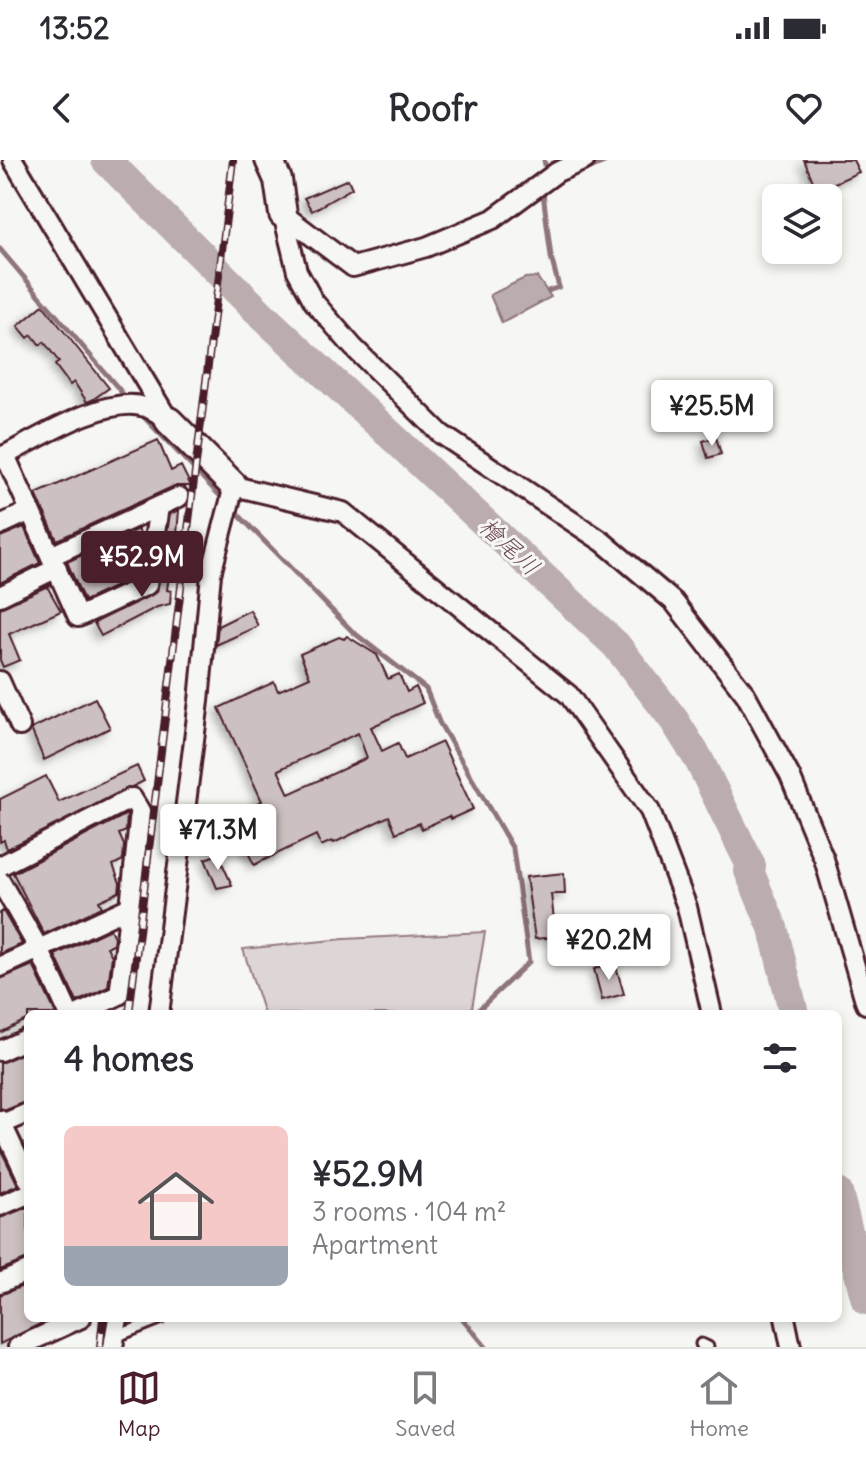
<!DOCTYPE html>
<html lang="en">
<head>
<meta charset="utf-8">
<style>
	body { margin:0; font-family:Delius,"Klee One",sans-serif; background:#f7f7f7; color:#2b2b33; height:100vh; display:flex; flex-direction:column; font-size:30px; white-space:nowrap }
	* { box-sizing:border-box; margin:0 }
	p { font-size:26px; color:#7c7c81 }
	.icon { flex:none; width:44px; height:44px; fill:none; stroke:currentColor; stroke-width:2; stroke-linecap:round; stroke-linejoin:round }
	.map { position:relative; flex:1; overflow:hidden }
	.side { position:absolute; left:24px; top:850px; width:818px; height:312px; display:flex; flex-direction:column; background:#fff; border-radius:12px; box-shadow:0 4px 12px #0003 }
	.side>* { flex:none }
	.tools { position:absolute; left:762px; top:24px; display:grid; gap:16px }
	.tools a { display:grid; place-items:center; width:80px; height:80px; border-radius:12px; background:#fff; box-shadow:0 4px 12px #0003; font-size:40px }
	.price { position:absolute; translate:-50% -68px; padding:0 18px; border-radius:8px; background:#fff; color:#222; font-size:26px; line-height:52px; filter:drop-shadow(0 2px 4px #0008) }
	.price::after { content:''; position:absolute; left:50%; top:48px; width:24px; height:18px; margin-left:-12px; background:inherit; clip-path:polygon(0 0,100% 0,50% 100%) }
	.price.current { background:#4a1f2b; color:#fff }
	ul { padding:0; list-style:none }
	li { display:flex; align-items:center; gap:24px; height:200px; padding:0 40px }
	li+li { border-top:2px solid #e1e1e2 }
	li span { display:grid; place-items:center; flex:none; width:224px; height:160px; border-radius:12px; color:#555 }
	li>.icon { margin-inline-start:auto }
	span .icon { width:96px; height:96px; fill:#fffc; stroke-width:1 }
	li b { font-size:34px }
	h2 { display:flex; justify-content:space-between; align-items:center; height:96px; padding:0 40px; font-size:34px }
	.status { display:flex; justify-content:space-between; align-items:center; height:56px; padding:0 40px; background:#fff; direction:ltr }
	.status svg { height:22px; fill:currentColor }
	header { display:flex; justify-content:space-between; align-items:center; height:104px; padding:0 40px; background:#fff; font-size:36px; font-weight:700 }
	.menu { display:flex; justify-content:space-around; align-items:center; height:112px; border-top:2px solid #e1e1e2; background:#fff; font-size:22px; color:#7c7c81 }
	.menu a { display:grid; justify-items:center; gap:4px }
	.menu .current { color:#4a1f2b }
	.map>svg:first-child { display:block }
	.green { fill:#ddd6d5; stroke:#947a80; stroke-width:2 }
	.water { fill:#bbadae; stroke:#8e747a; stroke-width:2 }
	.lines { fill:none; stroke-linecap:round; stroke-linejoin:round }
	.stream { stroke:#8e747a; stroke-width:5 }
	.river { stroke:#bbadae; stroke-width:30 }
	.building { fill:#ccc1c0; stroke:#4a1f2b; stroke-width:2; fill-rule:evenodd; filter:url(#shadow) }
	.lane-casing { stroke:#4a1f2b; stroke-width:15 }
	.street-casing { stroke:#4a1f2b; stroke-width:24 }
	.secondary-casing { stroke:#4a1f2b; stroke-width:32 }
	.lane { stroke:#f6f6f2; stroke-width:9 }
	.street { stroke:#f6f6f2; stroke-width:18 }
	.secondary { stroke:#f6f6f2; stroke-width:26 }
	.rail-casing { stroke:#4a1f2b; stroke-width:8 }
	.rail { stroke:#f6f6f2; stroke-width:5; stroke-dasharray:15; stroke-linecap:butt }
	.labels { text-anchor:middle; dominant-baseline:central; stroke-width:6; stroke-linejoin:round; paint-order:stroke }
	.water-label { font-size:24px; font-style:italic; fill:#6c4a52; stroke:#f6f6f2 }
</style>
</head>
<body>
<div class="status"><b>13:52</b><svg viewBox="0 0 49 12"><path d="M0 12V9h3v3zM5 12V6h3v6zM10 12V3h3v9zM15 12V0h3v12zM26 1h20v11H26zM47 4h2v5h-2z"/></svg></div>
<header><svg class="icon" aria-label="back" viewBox="0 0 24 24"><path d="M15 5l-7 7 7 7"/></svg>Roofr<svg class="icon" aria-label="heart" viewBox="0 0 24 24"><path d="M12 20l-8-8c-3-5 5-10 8-4 3-6 11-1 8 4z"/></svg></header>
<div class="map">
<svg width="866" height="1187" viewBox="0 0 866 1187">
	<defs>
		<filter id="shadow"><feDropShadow dx="-4.5" dy="4.5" stdDeviation="4" flood-color="#0004"/></filter>
	</defs>
	<rect width="100%" height="100%" fill="#f6f6f2"/>
	<filter id="ink" filterUnits="userSpaceOnUse"><feTurbulence type="fractalNoise" baseFrequency=".0125" numOctaves="2"/><feDisplacementMap in="SourceGraphic" scale="16" xChannelSelector="R" yChannelSelector="G"/><feConvolveMatrix kernelMatrix="1 2 1 2 8 2 1 2 1" color-interpolation-filters="sRGB"/></filter>
	<g filter="url(#ink)">
		<!-- green -->
		<polygon class="green" points="485,772 471,854 264,854 243,789 344,779"/>
		<!-- water -->
		<polygon class="water" points="537,117 551,137 502,163 490,135 525,118"/>
		<g class="lines">
			<!-- stream -->
			<g class="stream">
				<polyline points="544,0 547,14"/>
				<polyline points="0,89 129,241"/>
				<polyline points="548,131 559,127 551,97 543,33 562,20 609,0"/>
				<polyline points="138,251 226,342"/>
				<polyline points="233,349 353,472 426,529 439,562 513,689 529,802 474,854"/>
				<polyline points="462,1158 486,1187"/>
			</g>
			<!-- river -->
			<g class="river">
				<polyline points="106,0 266,159 616,485 674,560 699,600 751,706 749,711 773,768 794,854"/>
				<polyline points="838,1033 866,1140"/>
			</g>
		</g>
		<!-- building -->
		<g class="building">
			<polygon points="804,0 853,0 859,12 817,31"/>
			<polygon points="348,19 352,28 312,51 304,38"/>
			<polygon points="43,145 109,228 92,240 87,242 74,222 70,225 55,205 59,202 44,182 40,185 32,175 28,178 18,166"/>
			<polygon points="716,277 721,294 708,298 703,281"/>
			<polygon points="158,280 171,311 181,306 191,326 174,326 57,380 36,334"/>
			<polygon points="179,350 177,374 167,373 170,354"/>
			<polygon points="24,367 40,403 0,423 0,377"/>
			<polygon points="138,369 142,377 136,417 84,441 67,402"/>
			<polygon points="167,377 174,378 167,430 171,431 170,444 157,447 101,476 94,463 157,432"/>
			<polygon points="50,425 48,428 61,451 9,474 20,500 3,507 0,500 0,448"/>
			<polygon points="250,450 258,466 216,485 218,466"/>
			<path d="M347 476 377 495 388 519 399 514 407 532 416 527 423 543 371 567 382 591 398 583 405 599 442 582 473 649 451 659 449 656 422 669 419 663 396 673 389 656 334 683 332 681 321 686 316 675 254 705 231 656 262 641 219 548 274 522 278 531 310 517 300 494 339 477 344 479ZM358 573 367 598 289 634 278 610Z"/>
			<polygon points="95,538 110,568 44,600 31,569"/>
			<polygon points="137,606 144,621 7,689 4,680 0,682 0,639 46,616 59,642"/>
			<polygon points="127,654 126,671 119,674 124,685 123,700 113,705 120,723 119,732 99,741 102,747 44,774 13,713"/>
			<polygon points="218,694 232,725 217,728 205,699"/>
			<polygon points="564,713 565,734 551,734 556,777 535,779 526,717"/>
			<polygon points="3,751 22,784 0,794 0,753"/>
			<polygon points="110,769 114,777 113,784 107,787 112,796 108,827 77,842 55,795"/>
			<polygon points="615,803 624,834 602,840 594,809"/>
			<polygon points="33,805 56,854 28,854 28,859 0,873 0,819"/>
			<polygon points="28,891 28,941 6,950 0,948 0,903"/>
			<polygon points="0,988 18,1025 0,1033"/>
			<polygon points="28,1047 28,1099 0,1110 0,1058"/>
			<polygon points="28,1124 28,1158 52,1158 0,1184 0,1135"/>
		</g>
		<g class="lines">
			<defs>
				<g id="lane">
					<polyline points="115,1177 162,1158"/>
					<polyline points="703,1187 701,1184 708,1187"/>
				</g>
				<g id="street">
					<polyline points="13,0 169,261"/>
					<polyline points="283,54 297,111 314,142 353,187 441,274 603,382 674,442 746,535 790,616 824,699 866,844"/>
					<polyline points="283,54 353,107 426,87 493,59 557,12 585,0"/>
					<polyline points="5,295 78,457 147,425 159,347"/>
					<path d="M0 298C35 280 107 234 145 247 153 249 160 255 167 259"/>
					<polyline points="0,365 30,351"/>
					<polyline points="51,396 179,337"/>
					<polyline points="0,436 57,408"/>
					<polyline points="0,521 20,566"/>
					<polyline points="0,706 132,638 140,651 130,747 0,807"/>
					<polyline points="0,721 39,789 69,854"/>
					<polyline points="79,854 119,835 130,747"/>
					<polyline points="159,854 199,541 211,414 234,326 343,352 569,535 650,651 687,747 712,854"/>
					<polyline points="0,891 28,878"/>
					<polyline points="0,960 28,1019"/>
					<polyline points="0,965 28,953"/>
					<polyline points="0,1046 28,1034"/>
					<polyline points="0,1123 28,1111"/>
					<polyline points="785,1158 791,1187"/>
					<polyline points="18,1187 81,1158"/>
					<polyline points="113,1187 118,1158"/>
				</g>
				<g id="secondary">
					<polyline points="269,0 278,20 283,54"/>
					<polyline points="169,261 234,326"/>
				</g>
			</defs>
			<!-- lane casing -->
			<use href="#lane" class="lane-casing"/>
			<!-- street casing -->
			<use href="#street" class="street-casing"/>
			<!-- secondary casing -->
			<use href="#secondary" class="secondary-casing"/>
			<!-- lane -->
			<use href="#lane" class="lane"/>
			<!-- street -->
			<use href="#street" class="street"/>
			<!-- secondary -->
			<use href="#secondary" class="secondary"/>
			<defs>
				<g id="rail">
					<polyline points="129,854 233,0"/>
					<polyline points="100,1187 103,1158"/>
				</g>
			</defs>
			<!-- rail casing -->
			<use href="#rail" class="rail-casing"/>
			<!-- rail -->
			<use href="#rail" class="rail"/>
		</g>
	</g>
	<g class="labels">
		<!-- water labels -->
		<g class="water-label">
			<text transform="translate(510 386) rotate(43)">檜尾川</text>
		</g>
	</g>
</svg>
<div class="tools">
<a><svg class="icon" aria-label="layers" viewBox="0 0 24 24"><path d="M12 4l9 5-9 5-9-5zM3 14l9 5 9-5"/></svg></a>
</div>
<b class="price" style="left:712px;top:288px">¥25.5M</b>
<b class="price current" style="left:142px;top:439px">¥52.9M</b>
<b class="price" style="left:218px;top:712px">¥71.3M</b>
<b class="price" style="left:609px;top:822px">¥20.2M</b>
<section class="side">
<h2>4 homes<svg class="icon" aria-label="filters" viewBox="0 0 24 24"><path d="M4 7h16M4 17h16"/><circle cx="9" cy="7" r="2"/><circle cx="15" cy="17" r="2"/></svg></h2>
<ul>
<li><span style="background:linear-gradient(#f6c9c9 75%,#9aa5b1 0)"><svg class="icon" aria-label="home" viewBox="0 0 24 24"><path d="M3 11l9-7 9 7M6 9v11h12V9"/></svg></span><div><b>¥52.9M</b><p>3 rooms · 104 m²</p><p>Apartment</p></div></li>
</ul>
</section>
</div>
<nav class="menu">
<a class="current"><svg class="icon" aria-label="map" viewBox="0 0 24 24"><path d="M3 6l6-2 6 2 6-2v14l-6 2-6-2-6 2zM9 4v14M15 6v14"/></svg>Map</a>
<a><svg class="icon" aria-label="saved" viewBox="0 0 24 24"><path d="M7 4h10v16l-5-4-5 4z"/></svg>Saved</a>
<a><svg class="icon" aria-label="home" viewBox="0 0 24 24"><path d="M3 11l9-7 9 7M6 9v11h12V9"/></svg>Home</a>
</nav>
</body>
</html>
